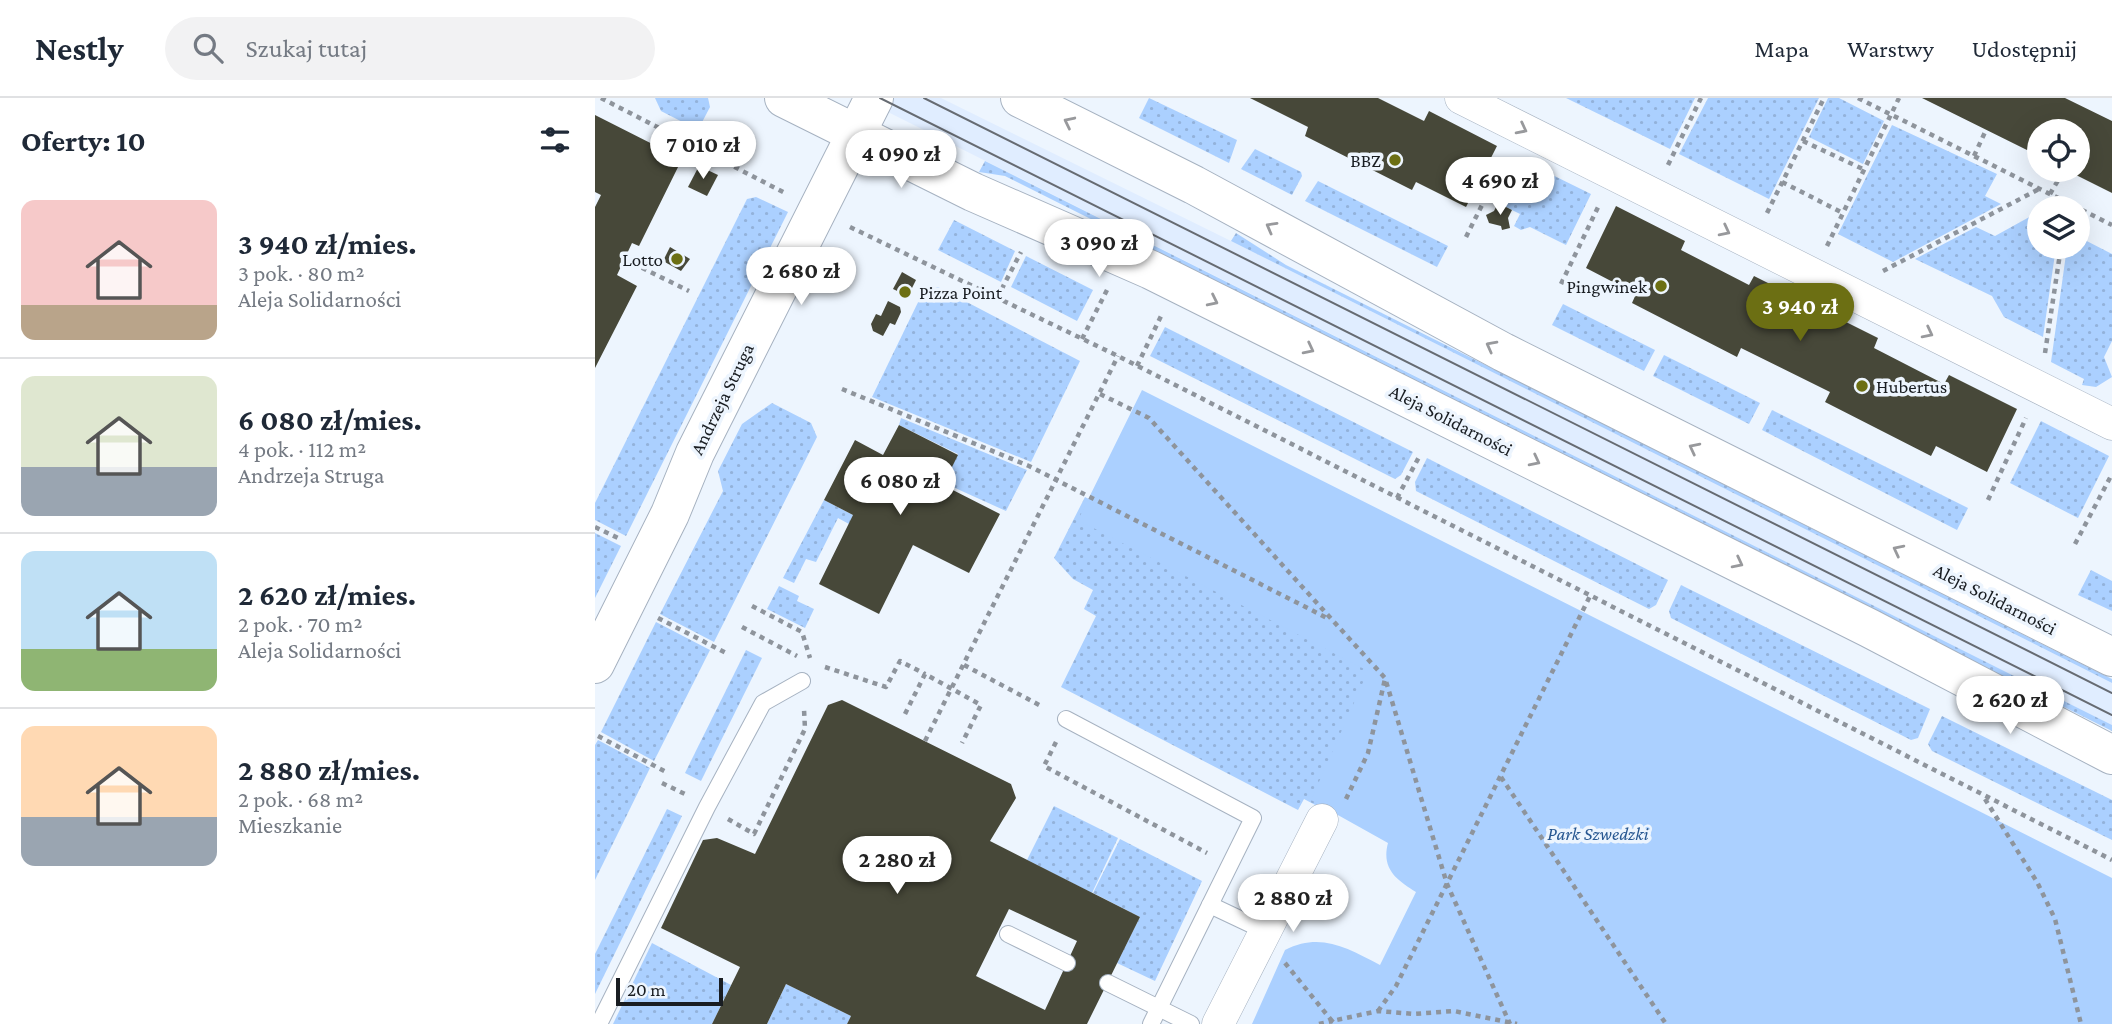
<!DOCTYPE html>
<html lang="pl">
<head>
<meta charset="utf-8">
<style>
	body { margin:0; font-family:"Crimson Pro",serif; background:#f2f2f3; color:#1f2937; height:100vh; display:flex; flex-direction:column; font-size:26px; white-space:nowrap }
	* { box-sizing:border-box; margin:0 }
	p { font-size:23px; color:#747a83 }
	.icon { flex:none; width:38px; height:38px; fill:none; stroke:currentColor; stroke-width:2; stroke-linecap:round; stroke-linejoin:round }
	.map { position:relative; flex:1; overflow:hidden }
	.details { display:flex; flex-direction:column; background:#fff; width:595px }
	.details>* { flex:none }
	.tools { position:absolute; left:1432px; top:21px; display:grid; gap:14px }
	.tools a { display:grid; place-items:center; width:63px; height:63px; border-radius:50%; background:#fff; box-shadow:0 7px 28px #0002; font-size:35px }
	.scale { position:absolute; left:21px; bottom:18px; width:107px; box-sizing:border-box; padding-left:7px; border:4px solid #191d22; border-top:0; font-size:19px; line-height:24px; white-space:nowrap; color:#191d22; -webkit-text-stroke:5px #edf5fe; paint-order:stroke }
	.price { position:absolute; translate:-50% -60px; padding:0 16px; border-radius:24px; background:#fff; color:#222; font-size:23px; line-height:46px; filter:drop-shadow(0 2px 4px #0008) }
	.price::after { content:''; position:absolute; left:50%; top:42px; width:21px; height:16px; margin-left:-10px; background:inherit; clip-path:polygon(0 0,100% 0,50% 100%) }
	.price.current { background:#6c6f13; color:#fff }
	ul { padding:0; list-style:none }
	li { display:flex; align-items:center; gap:21px; height:175px; padding:0 21px }
	li+li { border-top:2px solid #e0e1e3 }
	li span { display:grid; place-items:center; flex:none; width:196px; height:140px; border-radius:14px; color:#555 }
	li>.icon { margin-inline-start:auto }
	span .icon { width:84px; height:84px; fill:#fffc; stroke-width:1 }
	li b { font-size:30px }
	h2 { display:flex; justify-content:space-between; align-items:center; height:84px; padding:0 21px; font-size:30px }
	header { display:flex; align-items:center; gap:42px; box-sizing:border-box; height:98px; padding:0 35px; background:#fff; border-bottom:2px solid #e0e1e3 }
	header strong { font-size:33px }
	nav { display:flex; gap:38px; margin-inline-start:auto; font-size:24px }
	.search { width:490px; height:63px; background:#f2f2f3; display:flex; align-items:center; gap:18px; box-sizing:border-box; padding:0 24px; border-radius:38px; color:#747a83; font-size:26px }
	main { display:flex; flex:1; min-height:0 }
	.map>svg:first-child { display:block }
	.built { fill:#e0edff }
	.grass { fill:url(#grass-dots) }
	.park { fill:#abd0ff }
	.building { fill:#474839; fill-rule:evenodd }
	.lines { fill:none; stroke-linecap:round; stroke-linejoin:round }
	.service-casing { stroke:#a6b2c1; stroke-width:18 }
	.minor-casing { stroke:#a6b2c1; stroke-width:33 }
	.tertiary-casing { stroke:#a6b2c1; stroke-width:40 }
	.path { stroke:#8e949c; stroke-width:4.5; stroke-dasharray:5 5; stroke-linecap:butt }
	.service { stroke:#fff; stroke-width:16 }
	.minor { stroke:#fff; stroke-width:32 }
	.tertiary { stroke:#fff; stroke-width:38 }
	.tram { stroke:#666b72; stroke-width:2 }
	.oneway { stroke:#98999c }
	.poi-dot { fill:#6c6f13; stroke:#edf5fe; stroke-width:2.5 }
	.labels { text-anchor:middle; dominant-baseline:central; stroke-width:7; stroke-linejoin:round; paint-order:stroke }
	.poi-label { font-size:19px; fill:#191d22; stroke:#edf5fe; text-anchor:end }
	.street-label { font-size:19px; fill:#191d22; stroke:#edf5fe }
	.park-label { font-size:19px; font-style:italic; fill:#275791; stroke:#edf5fe }
</style>
</head>
<body>
<header>
<strong>Nestly</strong>
<div class="search"><svg class="icon" aria-label="search" viewBox="0 0 24 24"><circle cx="10" cy="10" r="6"/><path d="M15 15l6 6"/></svg>Szukaj tutaj</div>
<nav><a>Mapa</a><a>Warstwy</a><a>Udostępnij</a></nav>
</header>
<main>
<section class="details">
<h2>Oferty: 10<svg class="icon" aria-label="filters" viewBox="0 0 24 24"><path d="M4 7h16M4 17h16"/><circle cx="9" cy="7" r="2"/><circle cx="15" cy="17" r="2"/></svg></h2>
<ul>
<li><span style="background:linear-gradient(#f6c9c9 75%,#b9a48a 0)"><svg class="icon" aria-label="home" viewBox="0 0 24 24"><path d="M3 11l9-7 9 7M6 9v11h12V9"/></svg></span><div><b>3 940 zł/mies.</b><p>3 pok. · 80 m²</p><p>Aleja Solidarności</p></div></li>
<li><span style="background:linear-gradient(#dfe7d0 65%,#9aa5b1 0)"><svg class="icon" aria-label="home" viewBox="0 0 24 24"><path d="M3 11l9-7 9 7M6 9v11h12V9"/></svg></span><div><b>6 080 zł/mies.</b><p>4 pok. · 112 m²</p><p>Andrzeja Struga</p></div></li>
<li><span style="background:linear-gradient(#bfe0f5 70%,#8fb573 0)"><svg class="icon" aria-label="home" viewBox="0 0 24 24"><path d="M3 11l9-7 9 7M6 9v11h12V9"/></svg></span><div><b>2 620 zł/mies.</b><p>2 pok. · 70 m²</p><p>Aleja Solidarności</p></div></li>
<li><span style="background:linear-gradient(#ffd9b3 65%,#9aa5b1 0)"><svg class="icon" aria-label="home" viewBox="0 0 24 24"><path d="M3 11l9-7 9 7M6 9v11h12V9"/></svg></span><div><b>2 880 zł/mies.</b><p>2 pok. · 68 m²</p><p>Mieszkanie</p></div></li>
</ul>
</section>
<div class="map">
<svg width="1517" height="926" viewBox="0 0 1517 926">
	<defs>
		<pattern id="grass-dots" width="8" height="8" patternUnits="userSpaceOnUse" patternTransform="scale(1.75)"><rect width="8" height="8" fill="#abd0ff"/><path d="M2 2h.1M6 6h.1" fill="none" stroke="#93b2da" stroke-width="1.8" stroke-linecap="round"/></pattern>
	</defs>
	<rect width="100%" height="100%" fill="#edf5fe"/>
	<!-- built -->
	<polygon class="built" points="265,0 346,0 636,143 1517,585 1517,627"/>
	<!-- grass -->
	<g class="grass">
		<polygon points="60,0 113,0 115,9 103,32 66,13"/>
		<polygon points="554,0 642,42 634,65 544,20"/>
		<polygon points="971,0 1100,0 1075,51"/>
		<polygon points="1113,0 1224,0 1174,101 1084,56"/>
		<polygon points="1233,0 1244,0 1289,23 1268,66 1214,39"/>
		<polygon points="1297,27 1402,76 1390,98 1406,106 1298,164 1243,136"/>
		<polygon points="660,51 706,74 707,78 697,97 646,71"/>
		<polygon points="925,61 996,96 971,147 935,129 926,132 919,128 925,116 903,105"/>
		<polygon points="390,63 1517,627 1517,633 410,78 384,74"/>
		<polygon points="723,83 853,148 842,169 710,103"/>
		<polygon points="161,99 193,114 31,438 0,422 0,405 152,101"/>
		<polygon points="1438,117 1444,119 1444,149 1461,149 1448,239 1409,219 1397,198 1320,161 1381,129 1400,138"/>
		<polygon points="359,122 420,153 406,184 343,152"/>
		<polygon points="641,135 691,167 1517,581 1517,585 636,143"/>
		<polygon points="1482,138 1517,156 1517,243 1509,259 1517,279 1501,289 1487,287 1489,281 1456,264 1472,149 1482,149"/>
		<polygon points="431,158 498,192 482,223 416,189"/>
		<polygon points="343,189 485,263 436,364 277,299 328,194"/>
		<polygon points="968,206 1060,252 1049,273 957,227"/>
		<polygon points="570,229 818,354 806,377 800,381 555,258"/>
		<polygon points="1069,257 1165,305 1154,326 1058,278"/>
		<polygon points="177,305 216,325 222,339 119,544 65,516 128,393 123,373 147,326"/>
		<polygon points="1177,312 1373,410 1362,432 1167,332"/>
		<polygon points="306,320 432,372 411,413 349,385 363,356 304,327"/>
		<polygon points="1446,323 1514,358 1483,420 1415,385"/>
		<polygon points="832,360 1073,482 1061,507 1054,511 821,393 820,384"/>
		<polygon points="490,399 730,523 783,581 737,716 709,701 703,712 466,589 501,518 489,511 498,492 478,481 459,460"/>
		<polygon points="229,402 258,417 254,426 243,420 221,464 211,461 199,485 188,480"/>
		<polygon points="0,435 26,448 0,500"/>
		<polygon points="1496,472 1517,483 1517,513 1483,497"/>
		<polygon points="1086,487 1335,611 1323,640 1316,642 1076,520 1074,513"/>
		<polygon points="184,488 204,498 202,503 219,511 210,530 172,511"/>
		<polygon points="61,524 115,552 59,663 6,634"/>
		<polygon points="151,552 167,560 106,683 90,675"/>
		<polygon points="1347,618 1517,702 1517,742 1337,653 1333,646"/>
		<polygon points="3,642 55,670 0,782 0,647"/>
		<polygon points="459,708 523,740 497,795 432,762"/>
		<polygon points="72,711 87,718 0,896 0,856"/>
		<polygon points="525,741 607,783 560,883 522,865 545,819 498,795"/>
		<polygon points="57,845 136,887 117,926 18,926"/>
		<polygon points="191,886 256,918 252,926 172,926"/>
	</g>
	<!-- park -->
	<path class="park" d="M547 292 1517 780V926H657L690 852C726 834 752 850 785 867L821 794C802 782 786 771 793 745L716 702 773 573 483 422Z"/>
	<!-- building -->
	<g class="building">
		<polygon points="655,0 783,0 829,23 834,13 902,48 871,109 821,84 817,92 710,38 713,29"/>
		<polygon points="1327,0 1470,0 1517,23 1517,95 1471,72 1482,72 1482,33 1444,33 1444,58"/>
		<polygon points="0,17 87,61 44,148 37,145 22,177 42,188 0,270 0,109 6,97 0,94"/>
		<polygon points="104,68 123,77 112,98 93,89"/>
		<polygon points="903,105 917,112 913,120 915,130 907,132 906,128 894,125 891,117 899,113"/>
		<polygon points="1021,108 1090,143 1086,152 1154,187 1159,178 1283,240 1279,250 1349,286 1354,277 1422,311 1392,374 1341,348 1336,358 1230,304 1235,294 1146,250 1142,259 1037,205 1041,196 991,170"/>
		<polygon points="75,149 95,161 86,173 68,163"/>
		<polygon points="307,174 321,182 313,198 298,191"/>
		<polygon points="293,203 305,209 306,214 300,227 295,225 288,238 278,233 276,226 281,216 286,218"/>
		<polygon points="304,327 363,357 348,387 405,416 374,475 318,447 284,516 224,486 258,417 229,402 260,342 288,357"/>
		<path d="M247 602 416 686 421 700 395 743 545 819 492 926H252L256 918 191 886 172 926H117L145 869 66 830 108 742 122 740 160 756 233 607ZM414 811 482 843 450 912 381 878Z"/>
	</g>
	<g class="lines">
		<defs>
			<g id="service">
				<polyline points="471,621 658,720 556,926"/>
				<polyline points="615,807 670,833"/>
				<polyline points="413,836 472,865"/>
				<polyline points="513,885 596,926"/>
				<polyline points="4,926 112,709 168,605 207,583"/>
			</g>
			<g id="minor">
				<polyline points="866,0 1517,326"/>
				<polyline points="623,926 727,722"/>
			</g>
			<g id="tertiary">
				<polyline points="189,0 378,94 556,172 1274,530 1517,657"/>
				<polyline points="425,0 599,87 908,254 1517,559"/>
				<polyline points="0,566 75,416 100,355 279,0"/>
			</g>
		</defs>
		<!-- service casing -->
		<use href="#service" class="service-casing"/>
		<!-- minor casing -->
		<use href="#minor" class="minor-casing"/>
		<!-- tertiary casing -->
		<use href="#tertiary" class="tertiary-casing"/>
		<!-- path -->
		<g class="path">
			<polyline points="6,0 192,96"/>
			<polyline points="1263,0 1517,127"/>
			<polyline points="1208,43 1270,72"/>
			<polyline points="1379,58 1391,32"/>
			<polyline points="1073,67 1106,0"/>
			<polyline points="1187,84 1248,115"/>
			<polyline points="1455,96 1469,72"/>
			<polyline points="1172,115 1229,0"/>
			<polyline points="255,129 523,258 1517,762"/>
			<polyline points="871,139 911,59"/>
			<polyline points="1232,148 1304,0"/>
			<polyline points="29,161 94,193"/>
			<polyline points="1288,173 1444,91"/>
			<polyline points="966,186 1005,105"/>
			<polyline points="402,200 426,154"/>
			<polyline points="487,241 512,192"/>
			<polyline points="1450,255 1466,149"/>
			<polyline points="542,268 566,218"/>
			<polyline points="247,291 434,368 734,521"/>
			<polyline points="505,296 554,320 790,580 852,786 915,926"/>
			<polyline points="802,400 824,359"/>
			<polyline points="1393,402 1431,320"/>
			<polyline points="0,429 23,440"/>
			<polyline points="1480,446 1517,376"/>
			<polyline points="157,508 207,534 215,560"/>
			<polyline points="63,520 133,556"/>
			<polyline points="147,529 202,558"/>
			<polyline points="369,567 448,609"/>
			<polyline points="230,569 291,589 305,563 330,576"/>
			<polyline points="310,616 330,576 386,607 367,645"/>
			<polyline points="3,638 73,675"/>
			<polyline points="330,643 523,258"/>
			<polyline points="461,644 449,668 612,755"/>
			<polyline points="906,679 1071,926"/>
			<polyline points="67,685 92,697"/>
			<polyline points="751,701 773,655 790,581"/>
			<polyline points="1390,701 1442,784 1460,821 1486,926"/>
			<polyline points="133,721 159,736 210,631 209,611"/>
			<polyline points="690,865 737,923 783,913 819,916 859,913 922,926"/>
			<polyline points="783,913 801,888 995,498"/>
			<polyline points="724,926 737,923 740,926"/>
		</g>
		<!-- service -->
		<use href="#service" class="service"/>
		<!-- minor -->
		<use href="#minor" class="minor"/>
		<!-- tertiary -->
		<use href="#tertiary" class="tertiary"/>
		<!-- tram -->
		<g class="tram">
			<polyline points="285,0 1517,617"/>
			<polyline points="329,0 1517,595"/>
		</g>
	</g>
	<!-- one-way arrows -->
	<defs><path id="oneway-chevron" d="M-2-3.5L2.5 0L-2 3.5" fill="none" stroke-width="1.6" stroke-linecap="round" stroke-linejoin="round" transform="scale(1.75)"/></defs>
	<g class="oneway">
		<use href="#oneway-chevron" transform="translate(474 24) rotate(-154)"/>
		<use href="#oneway-chevron" transform="translate(927 31) rotate(27)"/>
		<use href="#oneway-chevron" transform="translate(676 129) rotate(-151)"/>
		<use href="#oneway-chevron" transform="translate(1130 133) rotate(27)"/>
		<use href="#oneway-chevron" transform="translate(618 203) rotate(26)"/>
		<use href="#oneway-chevron" transform="translate(1333 235) rotate(27)"/>
		<use href="#oneway-chevron" transform="translate(896 248) rotate(-152)"/>
		<use href="#oneway-chevron" transform="translate(714 251) rotate(27)"/>
		<use href="#oneway-chevron" transform="translate(1099 350) rotate(-153)"/>
		<use href="#oneway-chevron" transform="translate(940 363) rotate(27)"/>
		<use href="#oneway-chevron" transform="translate(1303 452) rotate(-153)"/>
		<use href="#oneway-chevron" transform="translate(1143 465) rotate(27)"/>
	</g>
	<!-- markers -->
	<g class="poi-dot">
		<circle cx="800" cy="62" r="7"/>
		<circle cx="82" cy="161" r="7"/>
		<circle cx="1066" cy="188" r="7"/>
		<circle cx="310" cy="194" r="7"/>
		<circle cx="1267" cy="288" r="7"/>
	</g>
	<g class="labels">
		<!-- poi labels -->
		<g class="poi-label">
			<text x="786" y="62">BBZ</text>
			<text x="68" y="161">Lotto</text>
			<text x="1052" y="188">Pingwinek</text>
			<text x="324" y="194" text-anchor="start">Pizza Point</text>
			<text x="1281" y="288" text-anchor="start">Hubertus</text>
		</g>
		<!-- street labels -->
		<g class="street-label">
			<text transform="translate(127 301) rotate(-64)">Andrzeja Struga</text>
			<text transform="translate(856 322) rotate(27)">Aleja Solidarności</text>
			<text transform="translate(1400 501) rotate(27)">Aleja Solidarności</text>
		</g>
		<!-- park labels -->
		<g class="park-label">
			<text x="1003" y="735">Park Szwedzki</text>
		</g>
	</g>
</svg>
<div class="tools">
<a><svg class="icon" aria-label="locate" viewBox="0 0 24 24"><circle cx="12" cy="12" r="6"/><path d="M12 2v4M12 18v4M2 12h4M18 12h4"/></svg></a>
<a><svg class="icon" aria-label="layers" viewBox="0 0 24 24"><path d="M12 4l9 5-9 5-9-5zM3 14l9 5 9-5"/></svg></a>
</div>
<div class="scale">20 m</div>
<b class="price" style="left:108px;top:83px">7 010 zł</b>
<b class="price" style="left:306px;top:92px">4 090 zł</b>
<b class="price" style="left:905px;top:119px">4 690 zł</b>
<b class="price" style="left:504px;top:181px">3 090 zł</b>
<b class="price" style="left:206px;top:209px">2 680 zł</b>
<b class="price current" style="left:1205px;top:245px">3 940 zł</b>
<b class="price" style="left:305px;top:419px">6 080 zł</b>
<b class="price" style="left:1415px;top:638px">2 620 zł</b>
<b class="price" style="left:302px;top:798px">2 280 zł</b>
<b class="price" style="left:698px;top:836px">2 880 zł</b>
</div>
</main>
</body>
</html>
